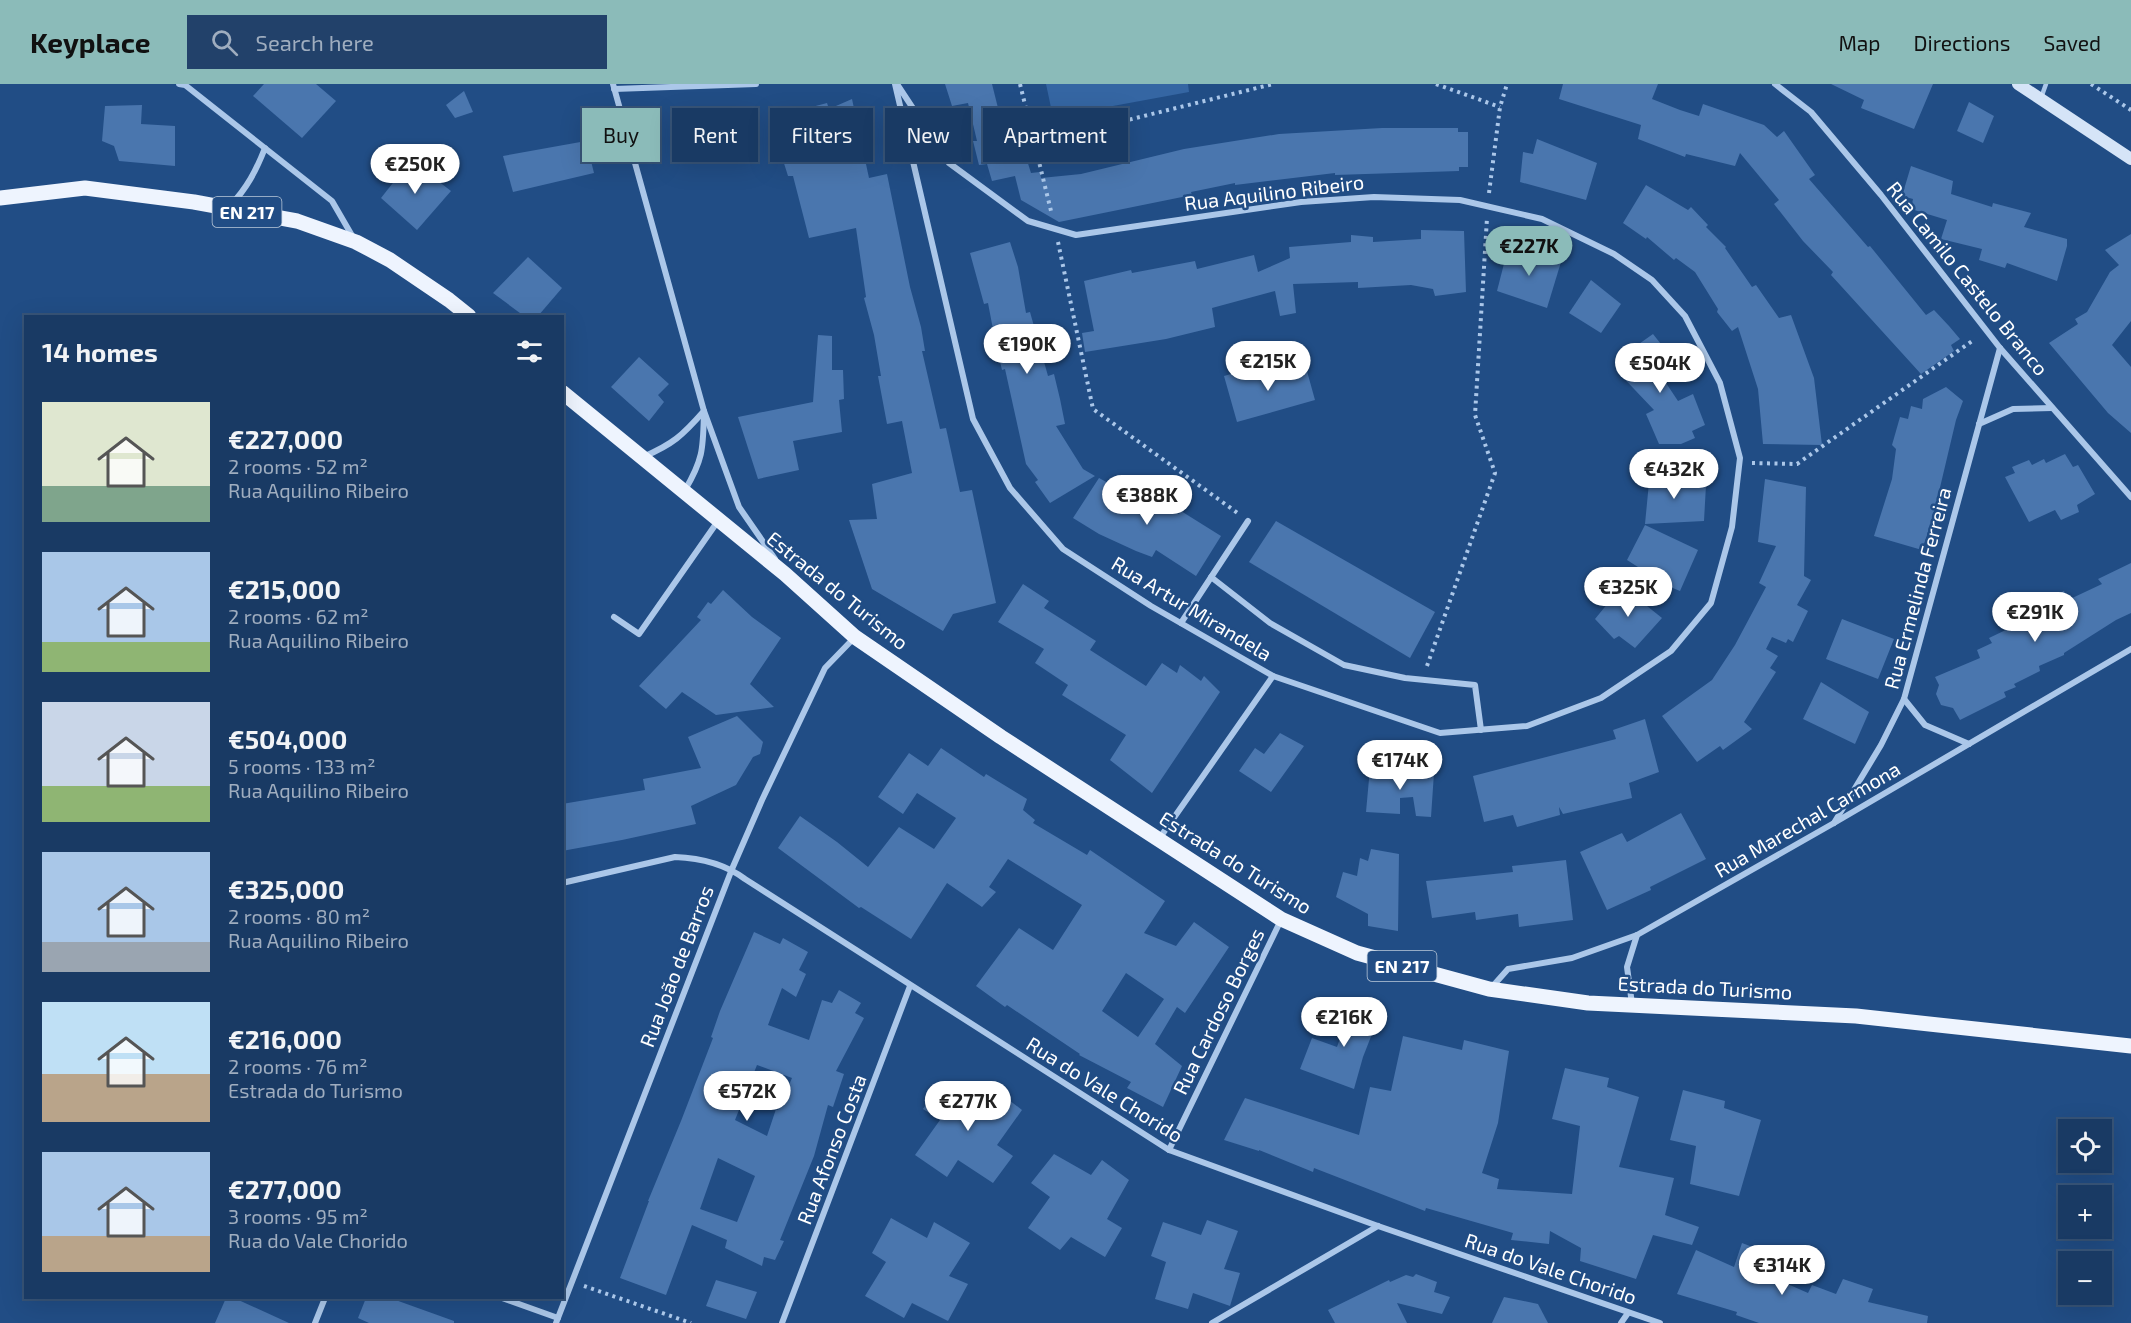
<!DOCTYPE html>
<html lang="en">
<head>
<meta charset="utf-8">
<style>
	body { margin:0; font-family:"Exo 2",sans-serif; background:#22416a; color:#f1f3f6; height:100vh; display:flex; flex-direction:column; font-size:22px; white-space:nowrap }
	* { box-sizing:border-box; margin:0 }
	p { font-size:20px; color:#9fadbf }
	.icon { flex:none; width:33px; height:33px; fill:none; stroke:currentColor; stroke-width:2; stroke-linecap:round; stroke-linejoin:round }
	.map { position:relative; flex:1; overflow:hidden }
	.panel { position:absolute; left:24px; top:231px; width:540px; height:984px; display:flex; flex-direction:column; background:#193a64; border-radius:0px; box-shadow:0 6px 24px #0002,0 0 0 2px #375478 }
	.panel>* { flex:none }
	.hud { position:absolute; left:582px; top:24px; width:570px; height:54px; display:flex; gap:12px }
	.buttons { position:absolute; left:2058px; top:1035px; display:grid; gap:12px }
	.buttons a { display:grid; place-items:center; width:54px; height:54px; border-radius:0px; background:#193a64; box-shadow:0 6px 24px #0002,0 0 0 2px #375478; font-size:30px }
	.price { position:absolute; translate:-50% -51px; padding:0 14px; border-radius:21px; background:#fff; color:#222; font-size:20px; line-height:39px; filter:drop-shadow(0 2px 3px #0008) }
	.price::after { content:''; position:absolute; left:50%; top:36px; width:18px; height:14px; margin-left:-9px; background:inherit; clip-path:polygon(0 0,100% 0,50% 100%) }
	.price.selected { background:#8bbbb9; color:#111 }
	ul { padding:0; list-style:none }
	li { display:flex; align-items:center; gap:18px; height:150px; padding:0 18px }
	li span { display:grid; place-items:center; flex:none; width:168px; height:120px; border-radius:0px; color:#555 }
	li>.icon { margin-inline-start:auto }
	span .icon { width:72px; height:72px; fill:#fffc; stroke-width:1 }
	li b { font-size:26px }
	h2 { display:flex; justify-content:space-between; align-items:center; height:72px; padding:0 18px; font-size:26px }
	.chip { padding:0 21px; border-radius:0px; background:#193a64; box-shadow:0 6px 24px #0002,0 0 0 2px #375478; font-size:21px; line-height:54px }
	.chip.selected { background:#8bbbb9; color:#111 }
	header { display:flex; align-items:center; gap:36px; box-sizing:border-box; height:84px; padding:0 30px; background:#8bbbb9; color:#111 }
	header strong { font-size:28px }
	nav { display:flex; gap:33px; margin-inline-start:auto; font-size:21px }
	.search { width:420px; height:54px; background:#22416a; display:flex; align-items:center; gap:15px; box-sizing:border-box; padding:0 21px; border-radius:0px; color:#9fadbf; font-size:22px }
	.map>svg:first-child { display:block }
	.green { fill:#3566a3 }
	.building { fill:#4a76ae; fill-rule:evenodd }
	.lines { fill:none; stroke-linecap:round; stroke-linejoin:round }
	.path { stroke:#abc7e9; stroke-width:4; stroke-dasharray:3 4.5; stroke-linecap:butt }
	.lane { stroke:#abc7e9; stroke-width:4.5 }
	.street { stroke:#abc7e9; stroke-width:6 }
	.secondary { stroke:#d5e4f7; stroke-width:12 }
	.primary { stroke:#eef4fe; stroke-width:15 }
	.labels { text-anchor:middle; dominant-baseline:central; stroke-width:5; stroke-linejoin:round; paint-order:stroke }
	.shield { fill:#214d85; stroke:#bccada; stroke-width:1.5 }
	.shield-label { font-size:18px; font-weight:bold; fill:#fff }
	.street-label { font-size:20px; fill:#fff; stroke:#214d85 }
</style>
</head>
<body>
<header>
<strong>Keyplace</strong>
<div class="search"><svg class="icon" aria-label="search" viewBox="0 0 24 24"><circle cx="10" cy="10" r="6"/><path d="M15 15l6 6"/></svg>Search here</div>
<nav><a>Map</a><a>Directions</a><a>Saved</a></nav>
</header>
<div class="map">
<svg width="2131" height="1239" viewBox="0 0 2131 1239">
	<rect width="100%" height="100%" fill="#214d85"/>
	<!-- green -->
	<polygon class="green" points="1046,0 1188,0 1189,8 1053,33"/>
	<!-- building -->
	<g class="building">
		<polygon points="264,0 316,0 336,17 302,54 253,12"/>
		<polygon points="945,0 992,0 998,24 1010,22 1031,89 1040,88 1041,94 1081,90 1184,65 1279,50 1382,44 1458,44 1458,48 1468,48 1468,83 1459,83 1459,87 1335,91 1335,89 1235,101 1235,99 1191,108 1192,111 1059,138 1021,116 1015,92 992,97 987,80 979,81 973,57 977,57 968,19 952,22"/>
		<polygon points="1563,0 1658,0 1652,15 1680,26 1699,32 1703,20 1764,41 1777,53 1784,47 1815,91 1809,95 1868,163 1870,162 1926,231 1934,226 1949,242 1960,255 1951,261 1954,267 1921,290 1831,191 1833,188 1803,157 1774,120 1779,116 1740,69 1735,82 1686,70 1685,73 1638,55 1641,41 1559,15"/>
		<polygon points="1831,0 1933,0 1914,45 1861,24 1864,16"/>
		<polygon points="464,7 473,28 455,34 446,21"/>
		<polygon points="852,15 869,94 887,90 910,203 921,243 925,267 922,267 940,345 946,344 960,408 972,406 996,519 953,530 943,547 872,505 849,436 877,435 872,400 912,389 902,337 887,340 878,292 881,292 874,251 864,214 866,213 856,144 809,154 793,92 788,92 770,35 809,27 808,24 827,19 829,25"/>
		<polygon points="1969,18 1994,32 1983,59 1957,47"/>
		<polygon points="142,21 141,40 175,42 175,82 119,77 114,62 102,57 105,22"/>
		<polygon points="1537,55 1597,79 1586,116 1520,98 1523,68 1533,70"/>
		<polygon points="586,57 594,89 513,108 503,72"/>
		<polygon points="411,76 451,107 417,146 381,114"/>
		<polygon points="1911,82 1953,97 1951,110 1992,123 1993,119 2031,129 2024,143 2067,155 2067,162 2057,197 2007,179 2005,184 1979,176 1982,165 1941,155 1947,136 1911,125 1913,115 1902,112"/>
		<polygon points="1646,101 1688,126 1691,123 1708,141 1706,143 1726,163 1725,164 1752,203 1756,201 1779,234 1791,231 1814,294 1822,361 1763,360 1758,305 1738,243 1732,247 1717,228 1718,225 1695,188 1676,174 1674,176 1647,153 1646,155 1623,139"/>
		<polygon points="1421,146 1464,147 1466,208 1435,212 1433,205 1411,201 1358,204 1358,198 1293,200 1296,229 1280,232 1275,207 1212,224 1215,243 1166,255 1085,268 1082,249 1094,247 1084,197 1131,186 1132,189 1195,177 1197,185 1254,171 1258,188 1290,174 1289,163 1351,158 1351,151 1373,153 1373,158 1421,155"/>
		<polygon points="2131,150 2131,237 2112,261 2131,283 2131,349 2108,329 2049,259 2078,240 2075,235 2087,228 2110,188 2119,181 2105,166"/>
		<polygon points="1010,158 1018,183 1026,229 1030,228 1048,292 1054,290 1060,315 1065,340 1056,342 1083,385 1095,392 1050,419 1035,398 1038,396 1026,380 1005,285 1002,286 996,261 988,219 984,220 970,169"/>
		<polygon points="1508,164 1561,178 1547,224 1497,207"/>
		<polygon points="528,173 562,204 538,232 524,232 493,209"/>
		<polygon points="1591,196 1621,220 1601,249 1569,229"/>
		<polygon points="1653,250 1672,274 1656,284 1678,317 1693,310 1705,341 1692,347 1695,354 1681,360 1659,360 1646,330 1654,326 1616,286 1626,282 1619,274"/>
		<polygon points="818,251 832,252 832,286 843,286 844,315 839,316 842,348 793,357 799,386 758,395 738,333 813,318"/>
		<polygon points="639,273 669,300 658,311 664,318 649,337 611,303"/>
		<polygon points="1305,280 1315,316 1237,338 1224,292 1252,284 1255,294"/>
		<polygon points="1946,303 1963,317 1956,336 1933,433 1922,466 1874,452 1892,395 1896,365 1892,361 1900,333 1908,335 1911,322 1922,325 1923,315"/>
		<polygon points="2065,370 2073,383 2078,381 2095,410 2077,421 2079,428 2061,436 2055,426 2029,438 2005,393 2015,389 2012,383 2029,376 2032,381 2044,375 2046,379"/>
		<polygon points="1650,388 1683,392 1683,399 1706,401 1704,437 1645,440"/>
		<polygon points="1099,394 1143,418 1147,409 1179,430 1181,427 1221,452 1196,492 1156,466 1152,473 1136,467 1099,450 1073,434"/>
		<polygon points="1765,395 1806,403 1804,492 1811,496 1797,521 1808,527 1793,558 1788,555 1786,559 1772,553 1766,565 1778,572 1770,584 1776,588 1744,638 1752,645 1723,666 1720,662 1697,678 1662,632 1712,596 1735,561 1766,503 1759,499 1776,462 1758,458"/>
		<polygon points="1276,437 1435,528 1410,574 1249,478"/>
		<polygon points="1645,441 1698,466 1680,507 1634,488 1638,483 1627,476"/>
		<polygon points="2131,479 2131,529 2116,536 2064,569 2064,571 2039,582 2040,587 2014,600 2016,603 2004,608 2006,613 1960,636 1953,624 1941,621 1936,610 1939,601 1935,593 1980,574 1977,566 1992,559 1989,554 2014,542 2011,537 2037,521 2064,507 2068,516 2102,500 2098,495"/>
		<polygon points="1023,500 1049,517 1044,524 1096,557 1090,566 1146,602 1162,579 1177,589 1180,581 1201,597 1204,592 1220,608 1152,709 1110,676 1126,651 1062,611 1068,601 1035,579 1044,565 998,538"/>
		<polygon points="1622,502 1662,534 1635,564 1619,552 1614,555 1595,535"/>
		<polygon points="723,506 752,533 781,554 750,600 774,623 716,631 682,608 666,625 639,602 701,536 697,533 708,518 711,520"/>
		<polygon points="1842,535 1894,555 1878,595 1826,575"/>
		<polygon points="1821,598 1869,628 1855,660 1803,635"/>
		<polygon points="737,632 763,658 760,670 753,673 736,701 691,722 696,740 622,756 562,767 562,720 645,706 643,695 701,684 688,653"/>
		<polygon points="1645,635 1659,688 1629,699 1632,714 1563,730 1559,723 1560,731 1517,743 1513,731 1484,738 1473,692 1616,655 1613,646"/>
		<polygon points="1280,649 1304,662 1271,708 1239,687 1255,664 1264,670"/>
		<path d="M941 664 984 693 986 690 1027 715 1023 726 1035 736 1033 739 1087 771 1090 766 1165 817 1144 849 1176 862 1194 838 1229 863 1185 929 1177 923 1155 960 1182 982 1163 1023 1127 1004 1131 998 1079 971 1080 970 1007 921 1005 923 976 902 1019 844 1053 866 1082 821 1008 775 989 803 996 808 982 823 947 799 911 855 861 823 859 824 778 764 800 732 837 758 868 783 899 743 934 765 956 734 917 709 903 730 878 713 909 669 928 682ZM1126 889 1164 915 1138 953 1102 927Z"/>
		<polygon points="1370,684 1434,689 1431,733 1416,732 1413,713 1400,714 1400,730 1366,728"/>
		<polygon points="1681,729 1706,775 1650,803 1651,806 1607,826 1580,768 1622,749 1627,758"/>
		<polygon points="1371,765 1399,770 1398,847 1368,842 1368,830 1336,813 1343,788 1357,792 1360,774 1368,777"/>
		<polygon points="1566,776 1573,836 1519,843 1518,830 1476,836 1475,828 1432,834 1426,797 1513,788 1512,782"/>
		<path d="M754 848 780 860 783 854 808 868 799 886 806 890 796 913 782 904 768 941 809 956 822 916 832 919 839 906 861 919 855 929 864 934 836 987 844 990 833 1023 828 1021 814 1072 780 1156 784 1157 775 1176 764 1173 762 1182 725 1164 727 1156 692 1141 666 1211 620 1194 649 1117H648L681 1037 713 954 711 953 720 927ZM757 981 792 994 778 1026 776 1025 767 1052 735 1036ZM718 1074 755 1092 737 1138 700 1125Z"/>
		<polygon points="1354,915 1381,927 1363,973 1354,1005 1300,985 1312,954 1337,963"/>
		<polygon points="1403,952 1462,966 1464,956 1509,967 1498,1039 1482,1089 1499,1095 1497,1105 1572,1110 1580,1042 1552,1035 1565,984 1609,994 1607,1003 1639,1013 1619,1083 1674,1094 1665,1131 1699,1143 1692,1161 1653,1151 1636,1195 1580,1177 1581,1164 1550,1147 1549,1160 1511,1156 1513,1149 1426,1124 1425,1127 1314,1084 1313,1088 1259,1066 1259,1067 1224,1056 1245,1014 1359,1051 1370,1003 1391,1007"/>
		<polygon points="942,997 980,1020 991,1002 1022,1026 997,1061 1013,1072 993,1099 958,1076 947,1093 915,1071 940,1036 923,1025"/>
		<polygon points="1683,1006 1725,1017 1724,1024 1761,1036 1739,1112 1690,1100 1696,1062 1670,1056"/>
		<polygon points="1054,1070 1091,1091 1102,1076 1129,1096 1107,1135 1122,1144 1105,1173 1071,1153 1060,1166 1028,1144 1050,1113 1031,1099"/>
		<polygon points="891,1134 927,1154 934,1138 970,1159 949,1192 968,1200 948,1237 912,1219 904,1234 865,1212 886,1178 872,1169"/>
		<polygon points="1207,1136 1238,1147 1224,1185 1240,1189 1230,1222 1193,1209 1188,1225 1155,1215 1166,1178 1151,1172 1163,1138 1201,1151"/>
		<polygon points="1742,1159 1758,1165 1751,1184 1808,1209 1812,1201 1836,1210 1843,1195 1873,1205 1868,1218 1928,1232 1927,1239 1759,1239 1736,1231 1737,1228 1677,1210 1696,1166 1734,1183"/>
		<polygon points="1416,1190 1437,1198 1434,1208 1450,1213 1442,1230 1397,1219 1407,1239 1335,1239 1328,1226 1389,1196 1390,1198 1406,1191 1413,1193"/>
		<polygon points="716,1196 757,1208 746,1235 706,1222"/>
		<polygon points="1504,1213 1538,1220 1548,1239 1492,1239"/>
		<polygon points="226,1214 234,1214 289,1239 215,1239"/>
		<polygon points="366,1214 377,1217 380,1214 390,1214 454,1237 454,1239 369,1239 358,1234"/>
	</g>
	<g class="lines">
		<!-- path -->
		<g class="path">
			<polyline points="1020,0 1052,131"/>
			<polyline points="1436,0 1500,23"/>
			<polyline points="2091,0 2131,26"/>
			<polyline points="1035,59 1273,0"/>
			<polyline points="1489,109 1500,23 1507,0"/>
			<polyline points="1058,158 1093,325 1239,430"/>
			<polyline points="1752,379 1797,380 1975,255"/>
			<polyline points="1427,582 1495,389 1475,331 1487,134"/>
			<polyline points="584,1202 691,1239"/>
		</g>
		<!-- lane -->
		<polyline class="lane" points="2041,14 2046,0"/>
		<!-- street -->
		<g class="street">
			<polyline points="179,0 185,1 332,117 354,155"/>
			<path d="M613 0 704 327C703 363 704 374 685 406"/>
			<polyline points="895,0 973,335 1010,404 1063,465 1151,522 1273,592 1440,649 1527,642 1601,614 1671,567 1711,519 1732,443 1740,374 1720,299 1685,232 1652,196 1614,170 1542,135 1460,116 1374,113 1301,118 1076,151 1028,137 949,79 897,0"/>
			<polyline points="1775,0 1811,28 1881,111 2000,264 2131,413"/>
			<polyline points="614,5 756,0"/>
			<path d="M230 122C247 104 256 87 265 64"/>
			<polyline points="1979,340 2013,325 2052,324"/>
			<path d="M643 373C673 360 682 352 704 327L739 423 775 475"/>
			<polyline points="1211,493 1270,539 1344,581 1405,594 1475,601 1481,646"/>
			<polyline points="614,533 639,550 718,437"/>
			<polyline points="1181,539 1248,437"/>
			<polyline points="1904,615 1925,641 1969,660"/>
			<polyline points="1834,739 1881,661 1904,615 2000,264"/>
			<polyline points="1159,755 1273,592"/>
			<path d="M562 799 675 773C700 774 725 780 745 795L1169 1066 1378 1142 1660 1239"/>
			<polyline points="1492,903 1508,885 1572,874 1637,851 1834,739 2131,565"/>
			<polyline points="1632,920 1627,883 1637,851"/>
			<polyline points="1169,1066 1281,836"/>
			<polyline points="502,1214 558,1234"/>
			<polyline points="315,1239 325,1214"/>
			<polyline points="556,1239 732,785 762,716 825,584 855,553"/>
			<polyline points="782,1239 910,902"/>
			<polyline points="1212,1239 1378,1142"/>
			<polyline points="1621,1239 1628,1229"/>
		</g>
		<!-- secondary -->
		<polyline class="secondary" points="2018,0 2131,75"/>
		<!-- primary -->
		<g class="primary">
			<polyline points="0,114 85,104 194,118 297,137 356,158 390,176 449,216 469,232"/>
			<polyline points="562,308 785,490 855,553 1001,653 1281,835 1357,869 1489,905 1588,919 1856,932 2131,962"/>
		</g>
	</g>
	<g class="labels">
		<!-- shield labels -->
		<g class="shield">
			<rect x="212.5" y="113" width="69" height="30" rx="4.5"/>
			<rect x="1367.5" y="867" width="69" height="30" rx="4.5"/>
		</g>
		<g class="shield-label">
			<text x="247" y="128">EN 217</text>
			<text x="1402" y="882">EN 217</text>
		</g>
		<!-- street labels -->
		<g class="street-label">
			<text transform="translate(1274 108) rotate(-7)">Rua Aquilino Ribeiro</text>
			<text transform="translate(1968 194) rotate(51)">Rua Camilo Castelo Branco</text>
			<text transform="translate(1917 504) rotate(-75)">Rua Ermelinda Ferreira</text>
			<text transform="translate(838 506) rotate(39)">Estrada do Turismo</text>
			<text transform="translate(1192 524) rotate(31)">Rua Artur Mirandela</text>
			<text transform="translate(1807 735) rotate(-30)">Rua Marechal Carmona</text>
			<text transform="translate(1236 778) rotate(32)">Estrada do Turismo</text>
			<text transform="translate(676 882) rotate(-69)">Rua João de Barros</text>
			<text transform="translate(1705 903) rotate(3)">Estrada do Turismo</text>
			<text transform="translate(1218 927) rotate(-64)">Rua Cardoso Borges</text>
			<text transform="translate(1105 1005) rotate(32)">Rua do Vale Chorido</text>
			<text transform="translate(831 1065) rotate(-69)">Rua Afonso Costa</text>
			<text transform="translate(1551 1184) rotate(19)">Rua do Vale Chorido</text>
		</g>
	</g>
</svg>
<div class="buttons">
<a><svg class="icon" aria-label="locate" viewBox="0 0 24 24"><circle cx="12" cy="12" r="6"/><path d="M12 2v4M12 18v4M2 12h4M18 12h4"/></svg></a>
<a>+</a>
<a>−</a>
</div>
<b class="price" style="left:415px;top:111px">€250K</b>
<b class="price selected" style="left:1529px;top:193px">€227K</b>
<b class="price" style="left:1027px;top:291px">€190K</b>
<b class="price" style="left:1268px;top:308px">€215K</b>
<b class="price" style="left:1660px;top:310px">€504K</b>
<b class="price" style="left:1674px;top:416px">€432K</b>
<b class="price" style="left:1147px;top:442px">€388K</b>
<b class="price" style="left:1628px;top:534px">€325K</b>
<b class="price" style="left:2035px;top:559px">€291K</b>
<b class="price" style="left:1400px;top:707px">€174K</b>
<b class="price" style="left:1344px;top:964px">€216K</b>
<b class="price" style="left:747px;top:1038px">€572K</b>
<b class="price" style="left:968px;top:1048px">€277K</b>
<b class="price" style="left:1782px;top:1212px">€314K</b>
<div class="hud">
<a class="chip selected">Buy</a>
<a class="chip">Rent</a>
<a class="chip">Filters</a>
<a class="chip">New</a>
<a class="chip">Apartment</a>
</div>
<section class="panel">
<h2>14 homes<svg class="icon" aria-label="filters" viewBox="0 0 24 24"><path d="M4 7h16M4 17h16"/><circle cx="9" cy="7" r="2"/><circle cx="15" cy="17" r="2"/></svg></h2>
<ul>
<li><span style="background:linear-gradient(#dfe7d0 70%,#7fa58c 0)"><svg class="icon" aria-label="home" viewBox="0 0 24 24"><path d="M3 11l9-7 9 7M6 9v11h12V9"/></svg></span><div><b>€227,000</b><p>2 rooms · 52 m²</p><p>Rua Aquilino Ribeiro</p></div></li>
<li><span style="background:linear-gradient(#a9c7e8 75%,#8fb573 0)"><svg class="icon" aria-label="home" viewBox="0 0 24 24"><path d="M3 11l9-7 9 7M6 9v11h12V9"/></svg></span><div><b>€215,000</b><p>2 rooms · 62 m²</p><p>Rua Aquilino Ribeiro</p></div></li>
<li><span style="background:linear-gradient(#c9d6e8 70%,#8fb573 0)"><svg class="icon" aria-label="home" viewBox="0 0 24 24"><path d="M3 11l9-7 9 7M6 9v11h12V9"/></svg></span><div><b>€504,000</b><p>5 rooms · 133 m²</p><p>Rua Aquilino Ribeiro</p></div></li>
<li><span style="background:linear-gradient(#a9c7e8 75%,#9aa5b1 0)"><svg class="icon" aria-label="home" viewBox="0 0 24 24"><path d="M3 11l9-7 9 7M6 9v11h12V9"/></svg></span><div><b>€325,000</b><p>2 rooms · 80 m²</p><p>Rua Aquilino Ribeiro</p></div></li>
<li><span style="background:linear-gradient(#bfe0f5 60%,#b9a48a 0)"><svg class="icon" aria-label="home" viewBox="0 0 24 24"><path d="M3 11l9-7 9 7M6 9v11h12V9"/></svg></span><div><b>€216,000</b><p>2 rooms · 76 m²</p><p>Estrada do Turismo</p></div></li>
<li><span style="background:linear-gradient(#a9c7e8 70%,#b9a48a 0)"><svg class="icon" aria-label="home" viewBox="0 0 24 24"><path d="M3 11l9-7 9 7M6 9v11h12V9"/></svg></span><div><b>€277,000</b><p>3 rooms · 95 m²</p><p>Rua do Vale Chorido</p></div></li>
</ul>
</section>
</div>
</body>
</html>
